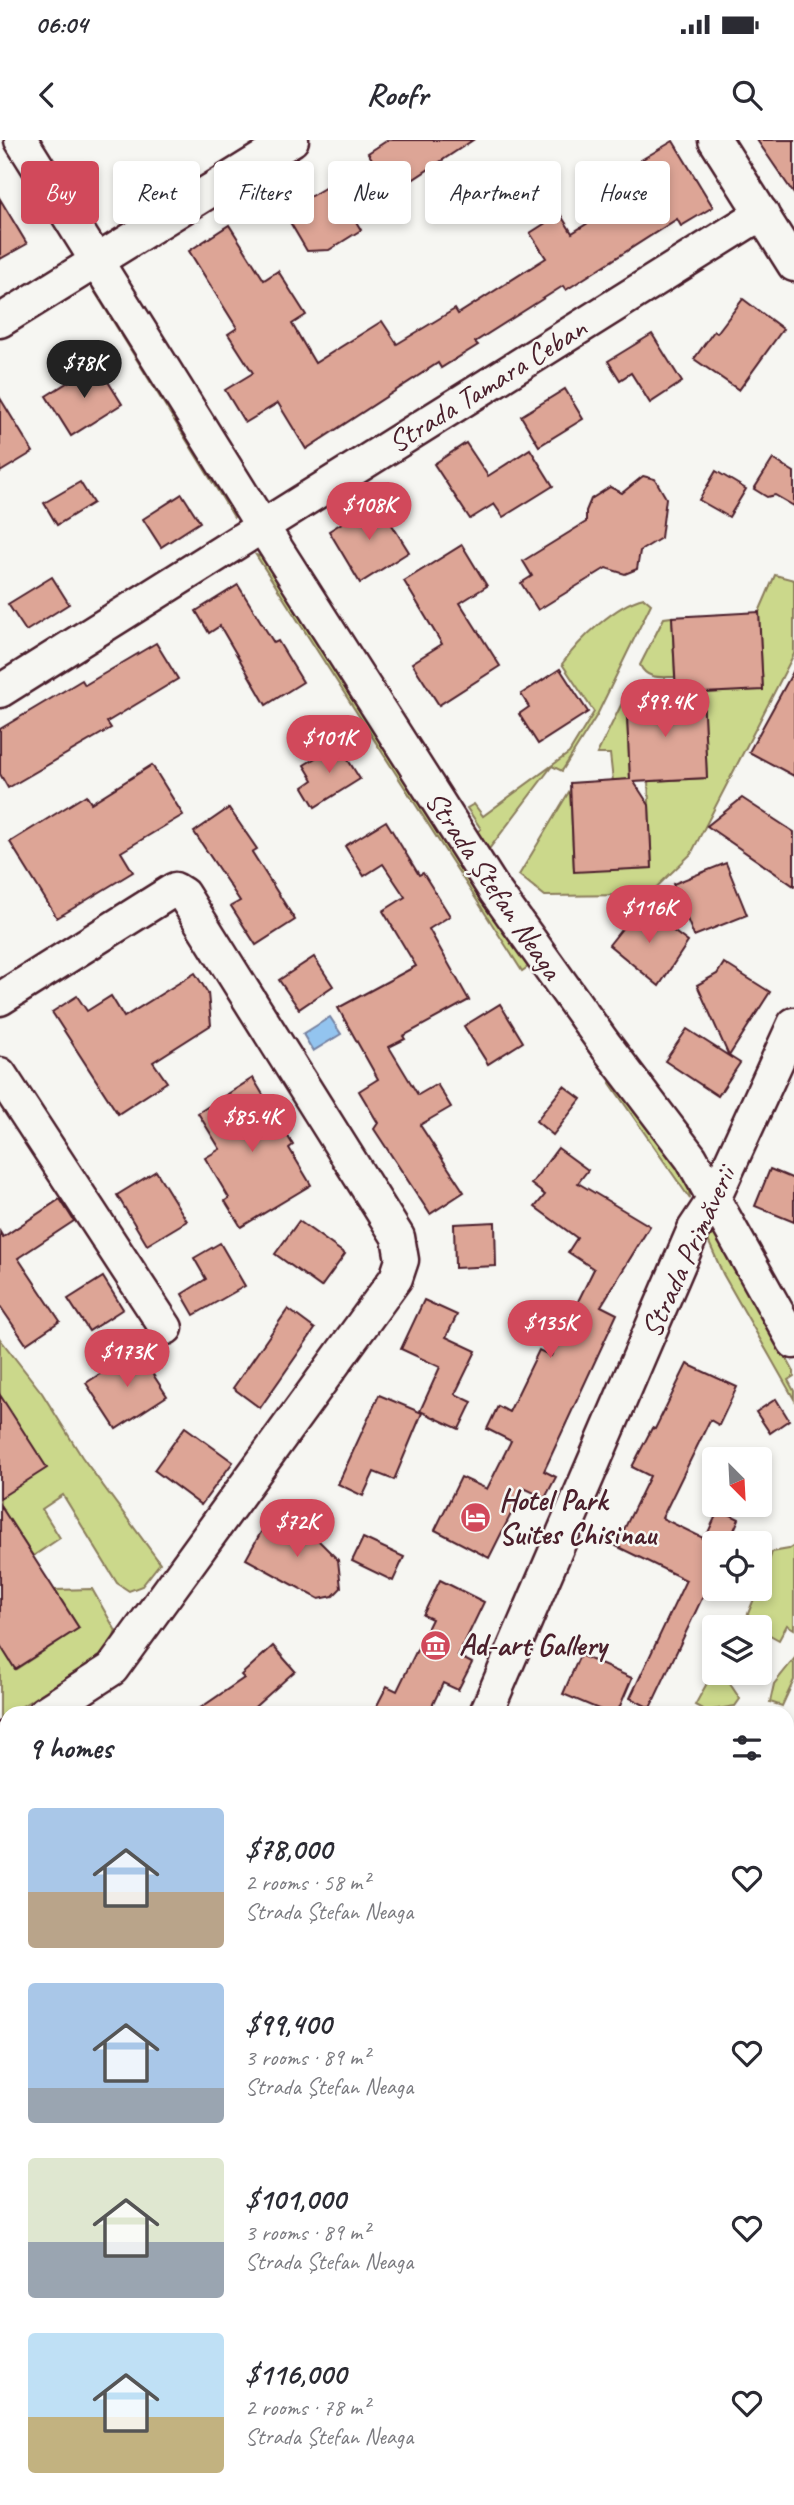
<!DOCTYPE html>
<html lang="en">
<head>
<meta charset="utf-8">
<style>
	body { margin:0; font-family:Caveat,sans-serif; background:#f7f7f7; color:#2b2b33; height:100vh; display:flex; flex-direction:column; font-size:26px; white-space:nowrap }
	* { box-sizing:border-box; margin:0 }
	p { font-size:23px; color:#7c7c81 }
	.icon { flex:none; width:38px; height:38px; fill:none; stroke:currentColor; stroke-width:2; stroke-linecap:round; stroke-linejoin:round }
	.map { position:relative; flex:1; overflow:hidden }
	.side { position:absolute; left:0px; top:1566px; width:794px; height:800px; display:flex; flex-direction:column; background:#fff; border-radius:21px 21px 0 0; box-shadow:0 4px 10px #0003 }
	.side>* { flex:none }
	.top-card { position:absolute; left:21px; top:21px; width:752px; height:63px; display:flex; gap:14px }
	.needle { width:46px; rotate:156deg }
	.buttons { position:absolute; left:702px; top:1307px; display:grid; gap:14px }
	.buttons a { display:grid; place-items:center; width:70px; height:70px; border-radius:7px; background:#fff; box-shadow:0 4px 10px #0003; font-size:35px }
	.price { position:absolute; translate:-50% -60px; padding:0 16px; border-radius:24px; background:#d1495b; color:#fff; font-size:23px; line-height:46px; filter:drop-shadow(0 2px 4px #0008) }
	.price::after { content:''; position:absolute; left:50%; top:42px; width:21px; height:16px; margin-left:-10px; background:inherit; clip-path:polygon(0 0,100% 0,50% 100%) }
	.price.selected { background:#222; color:#fff }
	ul { padding:0; list-style:none }
	li { display:flex; align-items:center; gap:21px; height:175px; padding:0 28px }
	li span { display:grid; place-items:center; flex:none; width:196px; height:140px; border-radius:7px; color:#555 }
	li>.icon { margin-inline-start:auto }
	span .icon { width:84px; height:84px; fill:#fffc; stroke-width:1 }
	li b { font-size:30px }
	h2 { display:flex; justify-content:space-between; align-items:center; height:84px; padding:0 28px; font-size:30px }
	.chip { padding:0 24px; border-radius:7px; background:#fff; box-shadow:0 4px 10px #0003; font-size:24px; line-height:63px }
	.chip.selected { background:#d1495b; color:#fff }
	.status { display:flex; justify-content:space-between; align-items:center; height:49px; padding:0 35px; background:#fff; direction:ltr }
	.status svg { height:19px; fill:currentColor }
	header { display:flex; justify-content:space-between; align-items:center; height:91px; padding:0 28px; background:#fff; font-size:32px; font-weight:600 }
	.map>svg:first-child { display:block }
	.green { fill:#cbd88b; stroke:#8a7c5b; stroke-width:2 }
	.water { fill:#93c4ef; stroke:#7682a1; stroke-width:2 }
	.building { fill:#dda596; stroke:#4a1f2b; stroke-width:2 }
	.lines { fill:none; stroke-linecap:round; stroke-linejoin:round }
	.minor-casing { stroke:#4a1f2b; stroke-width:37 }
	.major-casing { stroke:#4a1f2b; stroke-width:44 }
	.minor { stroke:#f6f6f2; stroke-width:32 }
	.major { stroke:#f6f6f2; stroke-width:38 }
	.labels { text-anchor:middle; dominant-baseline:central; stroke-width:5; stroke-linejoin:round; paint-order:stroke }
	.street-label { font-size:30px; fill:#4a1f2b; stroke:#f6f6f2 }
	.poi-label { font-size:30px; font-weight:bold; fill:#4a1f2b; stroke:#f6f6f2; text-anchor:start }
</style>
</head>
<body>
<div class="status"><b>06:04</b><svg viewBox="0 0 49 12"><path d="M0 12V9h3v3zM5 12V6h3v6zM10 12V3h3v9zM15 12V0h3v12zM26 1h20v11H26zM47 4h2v5h-2z"/></svg></div>
<header><svg class="icon" aria-label="back" viewBox="0 0 24 24"><path d="M15 5l-7 7 7 7"/></svg>Roofr<svg class="icon" aria-label="search" viewBox="0 0 24 24"><circle cx="10" cy="10" r="6"/><path d="M15 15l6 6"/></svg></header>
<div class="map">
<svg width="794" height="2365" viewBox="0 0 794 2365">
	<rect width="100%" height="100%" fill="#f6f6f2"/>
	<filter id="ink" filterUnits="userSpaceOnUse"><feTurbulence type="fractalNoise" baseFrequency=".0143" numOctaves="2"/><feDisplacementMap in="SourceGraphic" scale="14" xChannelSelector="R" yChannelSelector="G"/><feConvolveMatrix kernelMatrix="1 2 1 2 8 2 1 2 1" color-interpolation-filters="sRGB"/></filter>
	<g filter="url(#ink)">
		<!-- green -->
		<g class="green">
			<polygon points="97,147 238,374 234,377 93,149"/>
			<polygon points="256,415 268,419 528,827 522,831"/>
			<polygon points="775,435 794,440 794,514 691,714 643,760 633,755 545,756 519,735 570,650 574,731 652,728 648,641 707,638 703,553 763,549 759,472"/>
			<path d="M644 458 651 464 597 575 562 631 552 626 486 713 474 694 481 689 467 668 474 664 483 676 569 613 594 572 562 524C579 500 616 464 644 458Z"/>
			<path d="M672 477 675 537C661 537 647 540 640 525L664 478Z"/>
			<polygon points="626,555 630,641 613,641 610,614 597,614"/>
			<polygon points="612,935 687,1035 690,1059 610,943"/>
			<polygon points="718,1092 794,1232 794,1236 788,1240 794,1251 794,1259 723,1134 707,1098"/>
			<polygon points="0,1199 42,1253 82,1317 160,1423 142,1446 129,1451 117,1443 63,1355 42,1369 60,1398 33,1416 0,1365"/>
			<polygon points="794,1406 794,1489 787,1485 779,1500 745,1481 758,1449 760,1449 772,1412 789,1409"/>
			<polygon points="92,1449 116,1491 108,1512 11,1573 7,1573 7,1576 0,1580 0,1505 16,1529 79,1488 55,1450"/>
			<polygon points="794,1519 794,1540 782,1566 770,1562 774,1544"/>
			<polygon points="712,1534 730,1544 740,1559 735,1566 706,1571 695,1565"/>
			<polygon points="788,1612 794,1615 794,1684 788,1696"/>
			<polygon points="0,1780 7,1790 7,2359 394,2359 393,2365 0,2365"/>
		</g>
		<!-- water -->
		<polygon class="water" points="330,877 341,894 313,911 303,894"/>
		<!-- building -->
		<g class="building">
			<polygon points="388,0 473,0 394,52 368,13"/>
			<polygon points="757,0 794,0 794,54"/>
			<polygon points="673,1 713,67 681,86 677,79 566,150 563,146 475,202 478,205 441,228 438,223 306,309 278,263 245,283 225,250 253,233 228,194 237,188 189,111 229,85 264,140 278,131 306,175 292,184 315,223 382,181 397,204 455,169 458,174 546,118 530,93 560,74 572,93 654,41 641,20"/>
			<polygon points="333,43 361,90 329,110 307,111 284,72"/>
			<polygon points="0,59 27,104 0,119"/>
			<polygon points="743,159 783,189 739,250 694,219 714,191 717,193"/>
			<polygon points="652,194 682,242 650,263 631,233 620,240 608,221"/>
			<polygon points="97,224 122,264 71,296 46,256"/>
			<polygon points="565,249 583,279 539,306 521,276"/>
			<polygon points="0,258 33,312 0,332"/>
			<polygon points="466,303 488,336 530,309 553,346 503,377 494,364 470,379 434,324"/>
			<polygon points="773,319 794,332 794,366 775,355 767,357 754,349"/>
			<polygon points="716,331 746,349 729,377 699,360"/>
			<polygon points="643,336 655,339 666,358 661,398 640,411 637,429 625,434 606,428 538,470 521,443 532,436 523,421 586,382 586,371 591,359 610,347 622,353"/>
			<polygon points="80,342 93,363 57,385 44,363"/>
			<polygon points="182,354 200,382 161,407 143,379"/>
			<polygon points="377,361 409,412 360,443 329,391"/>
			<polygon points="462,405 487,446 460,463 500,526 439,565 412,523 442,504 404,441"/>
			<polygon points="52,437 69,464 26,491 8,464"/>
			<polygon points="238,445 274,503 278,501 303,542 266,565 220,486 209,493 196,471"/>
			<polygon points="759,472 763,550 703,553 707,638 634,642 649,665 652,728 574,732 570,643 630,639 626,555 676,553 672,477"/>
			<polygon points="156,503 178,539 107,582 111,588 8,648 0,634 0,589 82,540 85,545"/>
			<polygon points="560,529 588,572 538,604 519,574 529,567 521,554"/>
			<polygon points="794,530 794,636 749,612"/>
			<polygon points="338,604 360,639 315,667 303,647 313,640 304,625"/>
			<polygon points="152,625 183,675 121,712 133,732 57,778 10,702 86,655 91,663"/>
			<polygon points="742,658 794,692 794,746 707,686"/>
			<polygon points="229,668 257,709 252,712 295,780 256,805 231,766 240,761 194,692"/>
			<polygon points="386,681 419,735 423,733 450,776 429,789 469,860 403,896 405,899 389,907 418,955 437,944 451,967 420,985 464,1052 430,1074 374,989 378,983 359,951 378,939 338,868 416,826 383,771 405,757 383,724 364,736 345,706"/>
			<polygon points="726,723 747,775 694,796 673,744"/>
			<polygon points="640,766 688,802 659,846 609,805"/>
			<polygon points="314,817 333,846 299,869 279,840"/>
			<polygon points="724,823 770,852 729,916 740,923 718,956 665,921 687,889 729,916 697,845 717,834"/>
			<polygon points="195,833 208,853 211,885 153,922 167,942 118,974 52,872 77,856 87,871 111,856 124,877"/>
			<polygon points="500,864 523,902 488,924 464,886"/>
			<polygon points="253,938 293,1005 289,1008 311,1045 241,1087 225,1061 229,1058 205,1018 220,1009 198,973"/>
			<polygon points="564,946 581,959 553,995 536,981"/>
			<polygon points="558,1008 588,1030 578,1043 650,1086 601,1166 617,1174 544,1331 556,1337 545,1358 524,1348 489,1418 435,1390 461,1337 487,1349 511,1301 487,1289 498,1266 509,1272 539,1210 551,1216 594,1129 568,1112 577,1098 535,1067 545,1055 531,1044"/>
			<polygon points="770,1029 794,1039 794,1082 755,1066"/>
			<polygon points="156,1031 187,1081 147,1105 117,1055"/>
			<polygon points="60,1059 74,1081 18,1118 60,1181 26,1204 0,1166 0,1092 3,1097"/>
			<polygon points="299,1081 345,1114 321,1147 275,1114"/>
			<polygon points="495,1082 496,1126 455,1128 454,1084"/>
			<polygon points="220,1103 245,1146 194,1175 182,1154 206,1139 194,1118"/>
			<polygon points="103,1137 123,1169 89,1191 68,1159"/>
			<polygon points="424,1160 457,1175 446,1197 476,1211 455,1254 472,1262 459,1289 420,1271 440,1227 401,1209"/>
			<polygon points="288,1169 315,1189 260,1268 233,1248"/>
			<polygon points="137,1210 167,1256 116,1289 86,1243"/>
			<polygon points="687,1224 737,1247 719,1285 710,1280 662,1378 705,1399 719,1369 739,1379 728,1404 714,1404 714,1433 650,1568 630,1558 686,1440 616,1406 650,1336 632,1327 652,1288 655,1289"/>
			<polygon points="0,1255 47,1328 0,1358"/>
			<polygon points="379,1255 422,1273 394,1340 374,1332 363,1356 338,1344"/>
			<polygon points="776,1259 789,1280 770,1293 756,1272"/>
			<polygon points="185,1287 233,1322 201,1365 154,1330"/>
			<polygon points="0,1365 79,1488 15,1529 0,1505"/>
			<polygon points="271,1374 316,1398 338,1420 341,1448 333,1456 319,1459 246,1419"/>
			<polygon points="363,1398 404,1417 393,1441 352,1421"/>
			<polygon points="440,1440 484,1462 458,1516 472,1523 458,1550 443,1543 431,1568 443,1573 373,1573 387,1546 397,1551 432,1479 423,1475"/>
			<polygon points="273,1506 295,1531 248,1573 193,1573 244,1538 241,1535"/>
			<polygon points="580,1515 632,1538 617,1573 608,1573 563,1554"/>
		</g>
		<g class="lines">
			<defs>
				<g id="minor">
					<polyline points="21,0 262,386 495,751 603,902 691,1018 794,1202"/>
					<polyline points="715,0 794,125"/>
					<polyline points="0,181 292,0"/>
					<polyline points="0,551 762,73"/>
					<polyline points="0,859 175,749 183,754 398,1097 402,1120 396,1138 112,1529 44,1573"/>
					<polyline points="0,934 166,1188"/>
					<polyline points="486,1573 694,1089 714,1059 794,884"/>
					<polyline points="0,1602 7,1597"/>
					<polyline points="0,1649 7,1660"/>
					<polyline points="788,1908 794,1913"/>
					<polyline points="463,2359 467,2365"/>
				</g>
				<g id="major">
					<polyline points="788,1837 794,1823"/>
					<polyline points="549,2365 552,2359"/>
				</g>
			</defs>
			<!-- minor casing -->
			<use href="#minor" class="minor-casing"/>
			<!-- major casing -->
			<use href="#major" class="major-casing"/>
			<!-- minor -->
			<use href="#minor" class="minor"/>
			<!-- major -->
			<use href="#major" class="major"/>
		</g>
	</g>
	<!-- icons -->
	<defs>
		<symbol id="hotel-disc" viewBox="-11 -11 22 22"><circle r="9.5" fill="#d1495b" stroke="#f6f6f2"/><path d="M-6-4.5h1.5V1H6V5H4.5V3h-9V5H-6ZM-4 0a1.8 1.8 0 1 1 3.6 0ZM.5 0V-2.5h3Q6-2.5 6 0Z" fill="#fff"/></symbol>
		<symbol id="museum-disc" viewBox="-11 -11 22 22"><circle r="9.5" fill="#d1495b" stroke="#f6f6f2"/><path d="M0-6L6-3V-2H-6V-3ZM-5-1h2V3h-2ZM-1-1h2V3h-2ZM3-1h2V3H3ZM-6 4H6V6H-6Z" fill="#fff"/></symbol>
	</defs>
	<g fill-rule="evenodd">
		<use href="#hotel-disc" x="458" y="1360" width="35" height="35"/>
		<use href="#museum-disc" x="418" y="1488" width="35" height="35"/>
	</g>
	<g class="labels">
		<!-- street labels -->
		<g class="street-label">
			<text transform="translate(487 245) rotate(-32)">Strada Tamara Ceban</text>
			<text transform="translate(494 745) rotate(56)">Strada Ștefan Neaga</text>
			<text transform="translate(688 1112) rotate(-65)">Strada Primăverii</text>
		</g>
		<!-- poi labels -->
		<g class="poi-label">
			<text x="499" y="1360">Hotel Park<tspan x="499" dy="34">Suites Chisinau</tspan></text>
			<text x="459" y="1505">Ad-art Gallery</text>
		</g>
	</g>
</svg>
<div class="buttons">
<a><svg class="needle" viewBox="-14 -14 28 28"><path d="M0-13l5 13h-10z" fill="#e53935"/><path d="M0 13l5-13h-10z" fill="#7c7c81"/></svg></a>
<a><svg class="icon" aria-label="locate" viewBox="0 0 24 24"><circle cx="12" cy="12" r="6"/><path d="M12 2v4M12 18v4M2 12h4M18 12h4"/></svg></a>
<a><svg class="icon" aria-label="layers" viewBox="0 0 24 24"><path d="M12 4l9 5-9 5-9-5zM3 14l9 5 9-5"/></svg></a>
</div>
<b class="price selected" style="left:84px;top:260px">$78K</b>
<b class="price" style="left:369px;top:402px">$108K</b>
<b class="price" style="left:665px;top:599px">$99.4K</b>
<b class="price" style="left:329px;top:635px">$101K</b>
<b class="price" style="left:649px;top:805px">$116K</b>
<b class="price" style="left:252px;top:1014px">$85.4K</b>
<b class="price" style="left:550px;top:1220px">$135K</b>
<b class="price" style="left:127px;top:1249px">$173K</b>
<b class="price" style="left:297px;top:1419px">$72K</b>
<div class="top-card">
<a class="chip selected">Buy</a>
<a class="chip">Rent</a>
<a class="chip">Filters</a>
<a class="chip">New</a>
<a class="chip">Apartment</a>
<a class="chip">House</a>
</div>
<section class="side">
<h2>9 homes<svg class="icon" aria-label="filters" viewBox="0 0 24 24"><path d="M4 7h16M4 17h16"/><circle cx="9" cy="7" r="2"/><circle cx="15" cy="17" r="2"/></svg></h2>
<ul>
<li><span style="background:linear-gradient(#a9c7e8 60%,#b9a48a 0)"><svg class="icon" aria-label="home" viewBox="0 0 24 24"><path d="M3 11l9-7 9 7M6 9v11h12V9"/></svg></span><div><b>$78,000</b><p>2 rooms · 58 m²</p><p>Strada Ștefan Neaga</p></div><svg class="icon" aria-label="heart" viewBox="0 0 24 24"><path d="M12 20l-8-8c-3-5 5-10 8-4 3-6 11-1 8 4z"/></svg></li>
<li><span style="background:linear-gradient(#a9c7e8 75%,#9aa5b1 0)"><svg class="icon" aria-label="home" viewBox="0 0 24 24"><path d="M3 11l9-7 9 7M6 9v11h12V9"/></svg></span><div><b>$99,400</b><p>3 rooms · 89 m²</p><p>Strada Ștefan Neaga</p></div><svg class="icon" aria-label="heart" viewBox="0 0 24 24"><path d="M12 20l-8-8c-3-5 5-10 8-4 3-6 11-1 8 4z"/></svg></li>
<li><span style="background:linear-gradient(#dfe7d0 60%,#9aa5b1 0)"><svg class="icon" aria-label="home" viewBox="0 0 24 24"><path d="M3 11l9-7 9 7M6 9v11h12V9"/></svg></span><div><b>$101,000</b><p>3 rooms · 89 m²</p><p>Strada Ștefan Neaga</p></div><svg class="icon" aria-label="heart" viewBox="0 0 24 24"><path d="M12 20l-8-8c-3-5 5-10 8-4 3-6 11-1 8 4z"/></svg></li>
<li><span style="background:linear-gradient(#bfe0f5 60%,#c2b280 0)"><svg class="icon" aria-label="home" viewBox="0 0 24 24"><path d="M3 11l9-7 9 7M6 9v11h12V9"/></svg></span><div><b>$116,000</b><p>2 rooms · 78 m²</p><p>Strada Ștefan Neaga</p></div><svg class="icon" aria-label="heart" viewBox="0 0 24 24"><path d="M12 20l-8-8c-3-5 5-10 8-4 3-6 11-1 8 4z"/></svg></li>
</ul>
</section>
</div>
</body>
</html>
